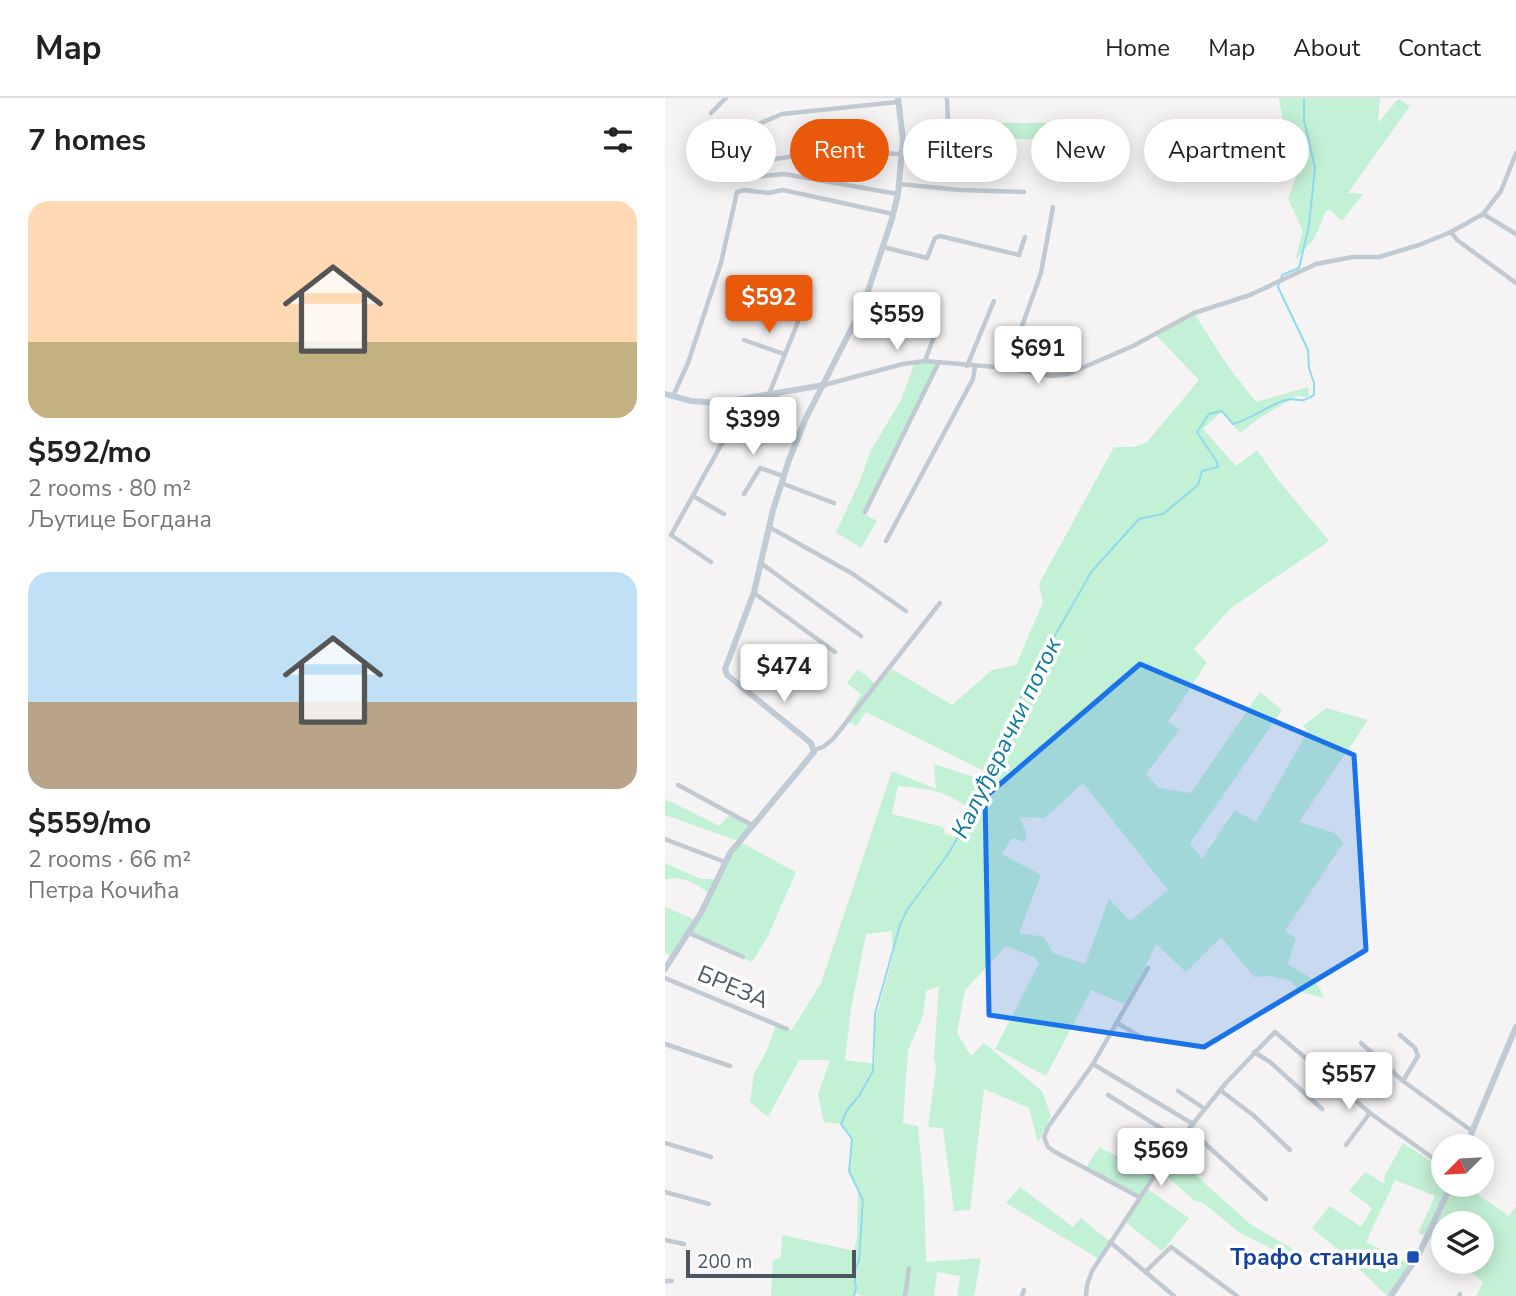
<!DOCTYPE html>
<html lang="en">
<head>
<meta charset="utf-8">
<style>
	body { margin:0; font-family:"Nunito Sans",sans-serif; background:#f2f2f2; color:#222; height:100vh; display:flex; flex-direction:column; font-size:26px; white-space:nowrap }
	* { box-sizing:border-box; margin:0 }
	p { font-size:23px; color:#767676 }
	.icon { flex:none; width:38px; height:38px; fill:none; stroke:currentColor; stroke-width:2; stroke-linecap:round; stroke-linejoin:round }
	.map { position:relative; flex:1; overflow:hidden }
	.side { display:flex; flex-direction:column; background:#fff; width:665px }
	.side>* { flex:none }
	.top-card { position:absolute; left:21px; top:21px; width:665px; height:63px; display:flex; gap:14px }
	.needle { width:46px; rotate:246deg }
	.fabs { position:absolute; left:766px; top:1036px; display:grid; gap:14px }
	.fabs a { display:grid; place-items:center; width:63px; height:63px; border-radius:50%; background:#fff; box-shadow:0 4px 18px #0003; font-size:35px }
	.scale { position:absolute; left:21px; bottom:18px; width:170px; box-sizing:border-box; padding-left:7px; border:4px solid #4a5661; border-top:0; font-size:19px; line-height:24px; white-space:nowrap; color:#4a5661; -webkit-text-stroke:5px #fff; paint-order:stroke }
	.price { position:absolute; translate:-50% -60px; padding:0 16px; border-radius:7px; background:#fff; color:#222; font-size:23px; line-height:46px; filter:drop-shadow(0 2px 4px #0008) }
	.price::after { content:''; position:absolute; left:50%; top:42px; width:21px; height:16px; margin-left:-10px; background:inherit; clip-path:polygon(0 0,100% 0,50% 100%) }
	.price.current { background:#ea580c; color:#fff }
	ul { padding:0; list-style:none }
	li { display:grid; align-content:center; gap:14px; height:371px; padding:0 28px }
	li span { display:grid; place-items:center; height:217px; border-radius:21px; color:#555 }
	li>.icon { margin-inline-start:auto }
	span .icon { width:126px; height:126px; fill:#fffc; stroke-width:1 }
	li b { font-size:30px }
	h2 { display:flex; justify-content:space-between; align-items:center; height:84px; padding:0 28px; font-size:30px }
	.chip { padding:0 24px; border-radius:32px; background:#fff; box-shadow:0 4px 18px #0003; font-size:24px; line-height:63px }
	.chip.current { background:#ea580c; color:#fff }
	header { display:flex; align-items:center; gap:42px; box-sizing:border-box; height:98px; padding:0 35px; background:#fff; border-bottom:2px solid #e0e0e0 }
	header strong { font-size:33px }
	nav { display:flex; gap:38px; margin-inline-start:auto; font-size:24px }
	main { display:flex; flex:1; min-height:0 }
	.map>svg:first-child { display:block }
	.green { fill:#c3f1d5; fill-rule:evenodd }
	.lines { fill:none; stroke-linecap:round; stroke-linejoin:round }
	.stream { stroke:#90daee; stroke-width:2 }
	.street { stroke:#c1cad2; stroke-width:4.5 }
	.secondary { stroke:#c1cbd6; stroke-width:6 }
	.marked { fill:#1a73e8; fill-opacity:0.2; stroke:#1a73e8; stroke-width:5; stroke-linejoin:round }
	.transit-dot { fill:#1a4fb4; stroke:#fff; stroke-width:2.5 }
	.labels { text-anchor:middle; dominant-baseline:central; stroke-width:7; stroke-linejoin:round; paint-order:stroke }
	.street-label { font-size:23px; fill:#4a5661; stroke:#fff }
	.transit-label { font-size:23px; font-weight:bold; fill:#164399; stroke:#fff; text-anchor:end }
	.water-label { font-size:24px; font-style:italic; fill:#0c7c9b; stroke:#fff }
</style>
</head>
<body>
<header>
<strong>Map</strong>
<nav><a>Home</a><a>Map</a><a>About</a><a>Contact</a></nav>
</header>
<main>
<section class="side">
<h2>7 homes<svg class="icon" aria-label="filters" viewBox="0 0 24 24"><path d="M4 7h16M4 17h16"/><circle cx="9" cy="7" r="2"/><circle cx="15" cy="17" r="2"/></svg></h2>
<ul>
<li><span style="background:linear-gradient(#ffd9b3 65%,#c2b280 0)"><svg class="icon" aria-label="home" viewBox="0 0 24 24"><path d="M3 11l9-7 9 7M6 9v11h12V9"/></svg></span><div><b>$592/mo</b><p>2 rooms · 80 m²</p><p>Љутице Богдана</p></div></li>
<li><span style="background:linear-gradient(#bfe0f5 60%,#b9a48a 0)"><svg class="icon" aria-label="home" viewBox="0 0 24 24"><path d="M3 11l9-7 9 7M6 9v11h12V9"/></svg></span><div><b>$559/mo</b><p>2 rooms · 66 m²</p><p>Петра Кочића</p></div></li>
</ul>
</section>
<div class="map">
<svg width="851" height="1198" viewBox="0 0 851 1198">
	<rect width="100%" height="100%" fill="#f5f3f3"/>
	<!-- green -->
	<g class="green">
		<polygon points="614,0 715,0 713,25 733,1 745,8 683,95 698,96 677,123 665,112 661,113 649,141 630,162 638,133 623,101 635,67 619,33"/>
		<polygon points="314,25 388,25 386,42 315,40"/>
		<path d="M529 215 562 267 591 304 643 289 644 299 632 298 596 319 575 335 557 313 538 331 571 368 592 352 613 382 664 443 566 510 529 551 542 564 503 624 515 631 481 676 494 690 526 695 595 594 617 612 525 745 537 761 570 712 591 724 643 633 638 628 661 610 703 622 634 724 670 735 678 745 620 833 631 840 623 866 650 883 660 900 637 894 624 882 604 878 589 879 556 839 521 874 491 846 462 907 426 892 381 978 330 951 374 865 369 859 341 848 300 892 292 935 306 958 319 945 377 993 386 1018 373 1045 364 1010 319 991 305 1112 289 1113 278 1030 263 1029 271 969 269 959 274 888 261 893 258 918 243 952 238 1025 253 1028 259 1094 261 1164 316 1160 309 1198H292L295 1178 272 1174 269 1198H198L190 1195 189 1198H106L108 1162 116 1159 117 1137 189 1153 192 1140 193 1091 184 1073 187 1041 176 1026 159 1024 153 997 165 962H134L103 1019 85 1004 89 976 103 950 111 926 126 933 156 885 227 673 271 691 269 666 318 682 321 674 201 614 191 628 180 622 196 596 182 585 193 571 212 587 227 571 287 607 327 572 351 567 378 504 374 486 449 349H469L482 344 534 282 490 236ZM418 685 503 792 465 823 444 801 420 866 388 855 379 839 354 835 376 777 337 756 347 740 360 744 361 735 355 719 380 720ZM233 688C264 691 280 692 305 711L294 740 280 736 278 729 227 716ZM227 833 228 858 210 924V966L180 962 186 910 201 836Z"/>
		<polygon points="250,264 273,266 198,415 212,423 196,450 171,434 195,383 205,354 236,302"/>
		<path d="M0 701 54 728 66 715 87 727 75 744 131 774 102 840 87 864 24 835 8 860 0 854V809L31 822 46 797C31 785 18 778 0 781V765L36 781H52L73 743 0 717Z"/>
		<polygon points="738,1045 779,1072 779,1087 799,1087 844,1118 851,1108 851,1198 811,1198 818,1184 793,1164 817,1164 817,1125 779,1125 779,1152 763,1139 753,1135 770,1098 730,1082 701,1144 725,1156 723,1160 748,1165 726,1198 722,1198 681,1158 647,1130 665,1108 696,1129 707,1110 684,1093 700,1074 719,1086 720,1077"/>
		<polygon points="434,1049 489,1077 481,1090 524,1120 497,1153 459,1123 474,1100 420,1072"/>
		<polygon points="505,1054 585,1126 628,1151 622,1158 575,1135 537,1104 530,1103 493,1071"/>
		<polygon points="355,1089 408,1129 416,1120 445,1144 434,1161 341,1105"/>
	</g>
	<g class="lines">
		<!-- stream -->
		<g class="stream">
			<polyline points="616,181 617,177 634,170 644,127 650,70 639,22 639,0"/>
			<path d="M189 1198 191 1190 189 1175 194 1162 198 1102 184 1073 187 1041 176 1026 182 1012 194 998 208 973 210 916 235 827 242 812 283 756 321 692 352 606 369 574 383 564 388 541 427 473 474 421 498 416 533 387 537 373 553 369 552 364 532 334 544 316 557 313 568 326C587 321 607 305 621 302 635 299 633 307 649 297V285L644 270 643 252 613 189 614 186"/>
		</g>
		<!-- street -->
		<g class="street">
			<polyline points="282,0 283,24"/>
			<polyline points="46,15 61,0"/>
			<polyline points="46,46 117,16 233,4"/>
			<polyline points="60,68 123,59 141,53 237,56"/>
			<polyline points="56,82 119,76 233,96"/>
			<polyline points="234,86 294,92 359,94"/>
			<polyline points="818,116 851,136"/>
			<polyline points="786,134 792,142 851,185"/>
			<polyline points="218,149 262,160 270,140 275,138 354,157 360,139"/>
			<polyline points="79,242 119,256"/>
			<polyline points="260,263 273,228"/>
			<polyline points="302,268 329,203"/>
			<polyline points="342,270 376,175 388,109"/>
			<polyline points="159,287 238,266 260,263 342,270 387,278 403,276 468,248 529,215 585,197 651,166 688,159 714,159 754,147 786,134 818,116 836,93 851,55"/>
			<polyline points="104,296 133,224"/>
			<polyline points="8,298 23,265 56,165 72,94 79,92 103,95 118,92 228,116"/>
			<polyline points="102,317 112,300 112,295"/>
			<polyline points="116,385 169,405"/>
			<polyline points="79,396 95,370 118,378"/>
			<polyline points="28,398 59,416"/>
			<polyline points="200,414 273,266"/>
			<polyline points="104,429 188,476 241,513"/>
			<polyline points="221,443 308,281 310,268"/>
			<polyline points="46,464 6,437 71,320 77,301"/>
			<polyline points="97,466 196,538"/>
			<polyline points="89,495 170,554"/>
			<polyline points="150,652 158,649 168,641 275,505"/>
			<polyline points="13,687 87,727"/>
			<polyline points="0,741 60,764"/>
			<polyline points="24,835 78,859"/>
			<polyline points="0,880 122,931"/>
			<polyline points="452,925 481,942"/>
			<polyline points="735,937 750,950 753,958 738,983"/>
			<polyline points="696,945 738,983 807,1033"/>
			<polyline points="0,946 65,968"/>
			<polyline points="589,954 605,964 657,1011"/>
			<polyline points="428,966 528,1026"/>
			<polyline points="555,992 588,1017 625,1052"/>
			<polyline points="513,993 540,1011"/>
			<polyline points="443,997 515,1042"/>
			<polyline points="524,1031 601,1101"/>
			<polyline points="0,1045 46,1059"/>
			<polyline points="681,1047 705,1015"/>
			<polyline points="453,1059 489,1077"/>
			<polyline points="0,1094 44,1106"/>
			<polyline points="474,1099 390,1054 383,1049 379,1039 383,1029 428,966 483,870"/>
			<polyline points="0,1142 19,1146"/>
			<polyline points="445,1144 509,1198"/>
			<polyline points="480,1174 506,1149 572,1198"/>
			<polyline points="0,1183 7,1183"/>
			<polyline points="240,1198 244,1170"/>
			<polyline points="357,1198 359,1192"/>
			<polyline points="421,1198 422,1187 427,1173 505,1054 561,985 610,934 705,1015 779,1068"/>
			<polyline points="794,1198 795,1196"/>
		</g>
		<!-- secondary -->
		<g class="secondary">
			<polyline points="0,296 26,303 53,305 159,287"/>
			<polyline points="0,871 36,815 65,755 149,654 146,645 62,577 60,571 89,494 108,412 124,362 141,320 198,208 227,121 233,96 238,42 233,0"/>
			<polyline points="801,1048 851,929"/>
			<polyline points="726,1198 754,1156 786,1087"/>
		</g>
	</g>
	<!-- marked area -->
	<path class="marked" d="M475 566 689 657 701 852 539 949 324 917 320 699Z"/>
	<!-- markers -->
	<rect class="transit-dot" x="741" y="1152" width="14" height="14" rx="3.5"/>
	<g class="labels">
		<!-- street labels -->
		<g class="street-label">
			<text transform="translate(68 889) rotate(23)">БРЕЗА</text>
		</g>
		<!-- transit labels -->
		<g class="transit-label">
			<text x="734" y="1159">Трафо станица</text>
		</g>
		<!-- water labels -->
		<g class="water-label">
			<text transform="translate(341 640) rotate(-64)">Калуђерачки поток</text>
		</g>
	</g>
</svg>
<div class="fabs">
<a><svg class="needle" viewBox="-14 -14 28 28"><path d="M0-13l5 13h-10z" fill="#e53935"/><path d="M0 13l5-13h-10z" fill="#767676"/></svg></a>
<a><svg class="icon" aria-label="layers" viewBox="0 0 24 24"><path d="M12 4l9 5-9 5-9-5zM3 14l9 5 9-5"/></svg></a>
</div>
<div class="scale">200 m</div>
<b class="price current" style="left:104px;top:237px">$592</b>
<b class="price" style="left:232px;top:254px">$559</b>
<b class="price" style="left:373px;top:288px">$691</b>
<b class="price" style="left:88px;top:359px">$399</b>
<b class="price" style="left:119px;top:606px">$474</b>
<b class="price" style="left:684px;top:1014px">$557</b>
<b class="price" style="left:496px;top:1090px">$569</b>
<div class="top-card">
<a class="chip">Buy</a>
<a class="chip current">Rent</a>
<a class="chip">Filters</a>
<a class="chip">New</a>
<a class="chip">Apartment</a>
</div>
</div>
</main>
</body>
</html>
